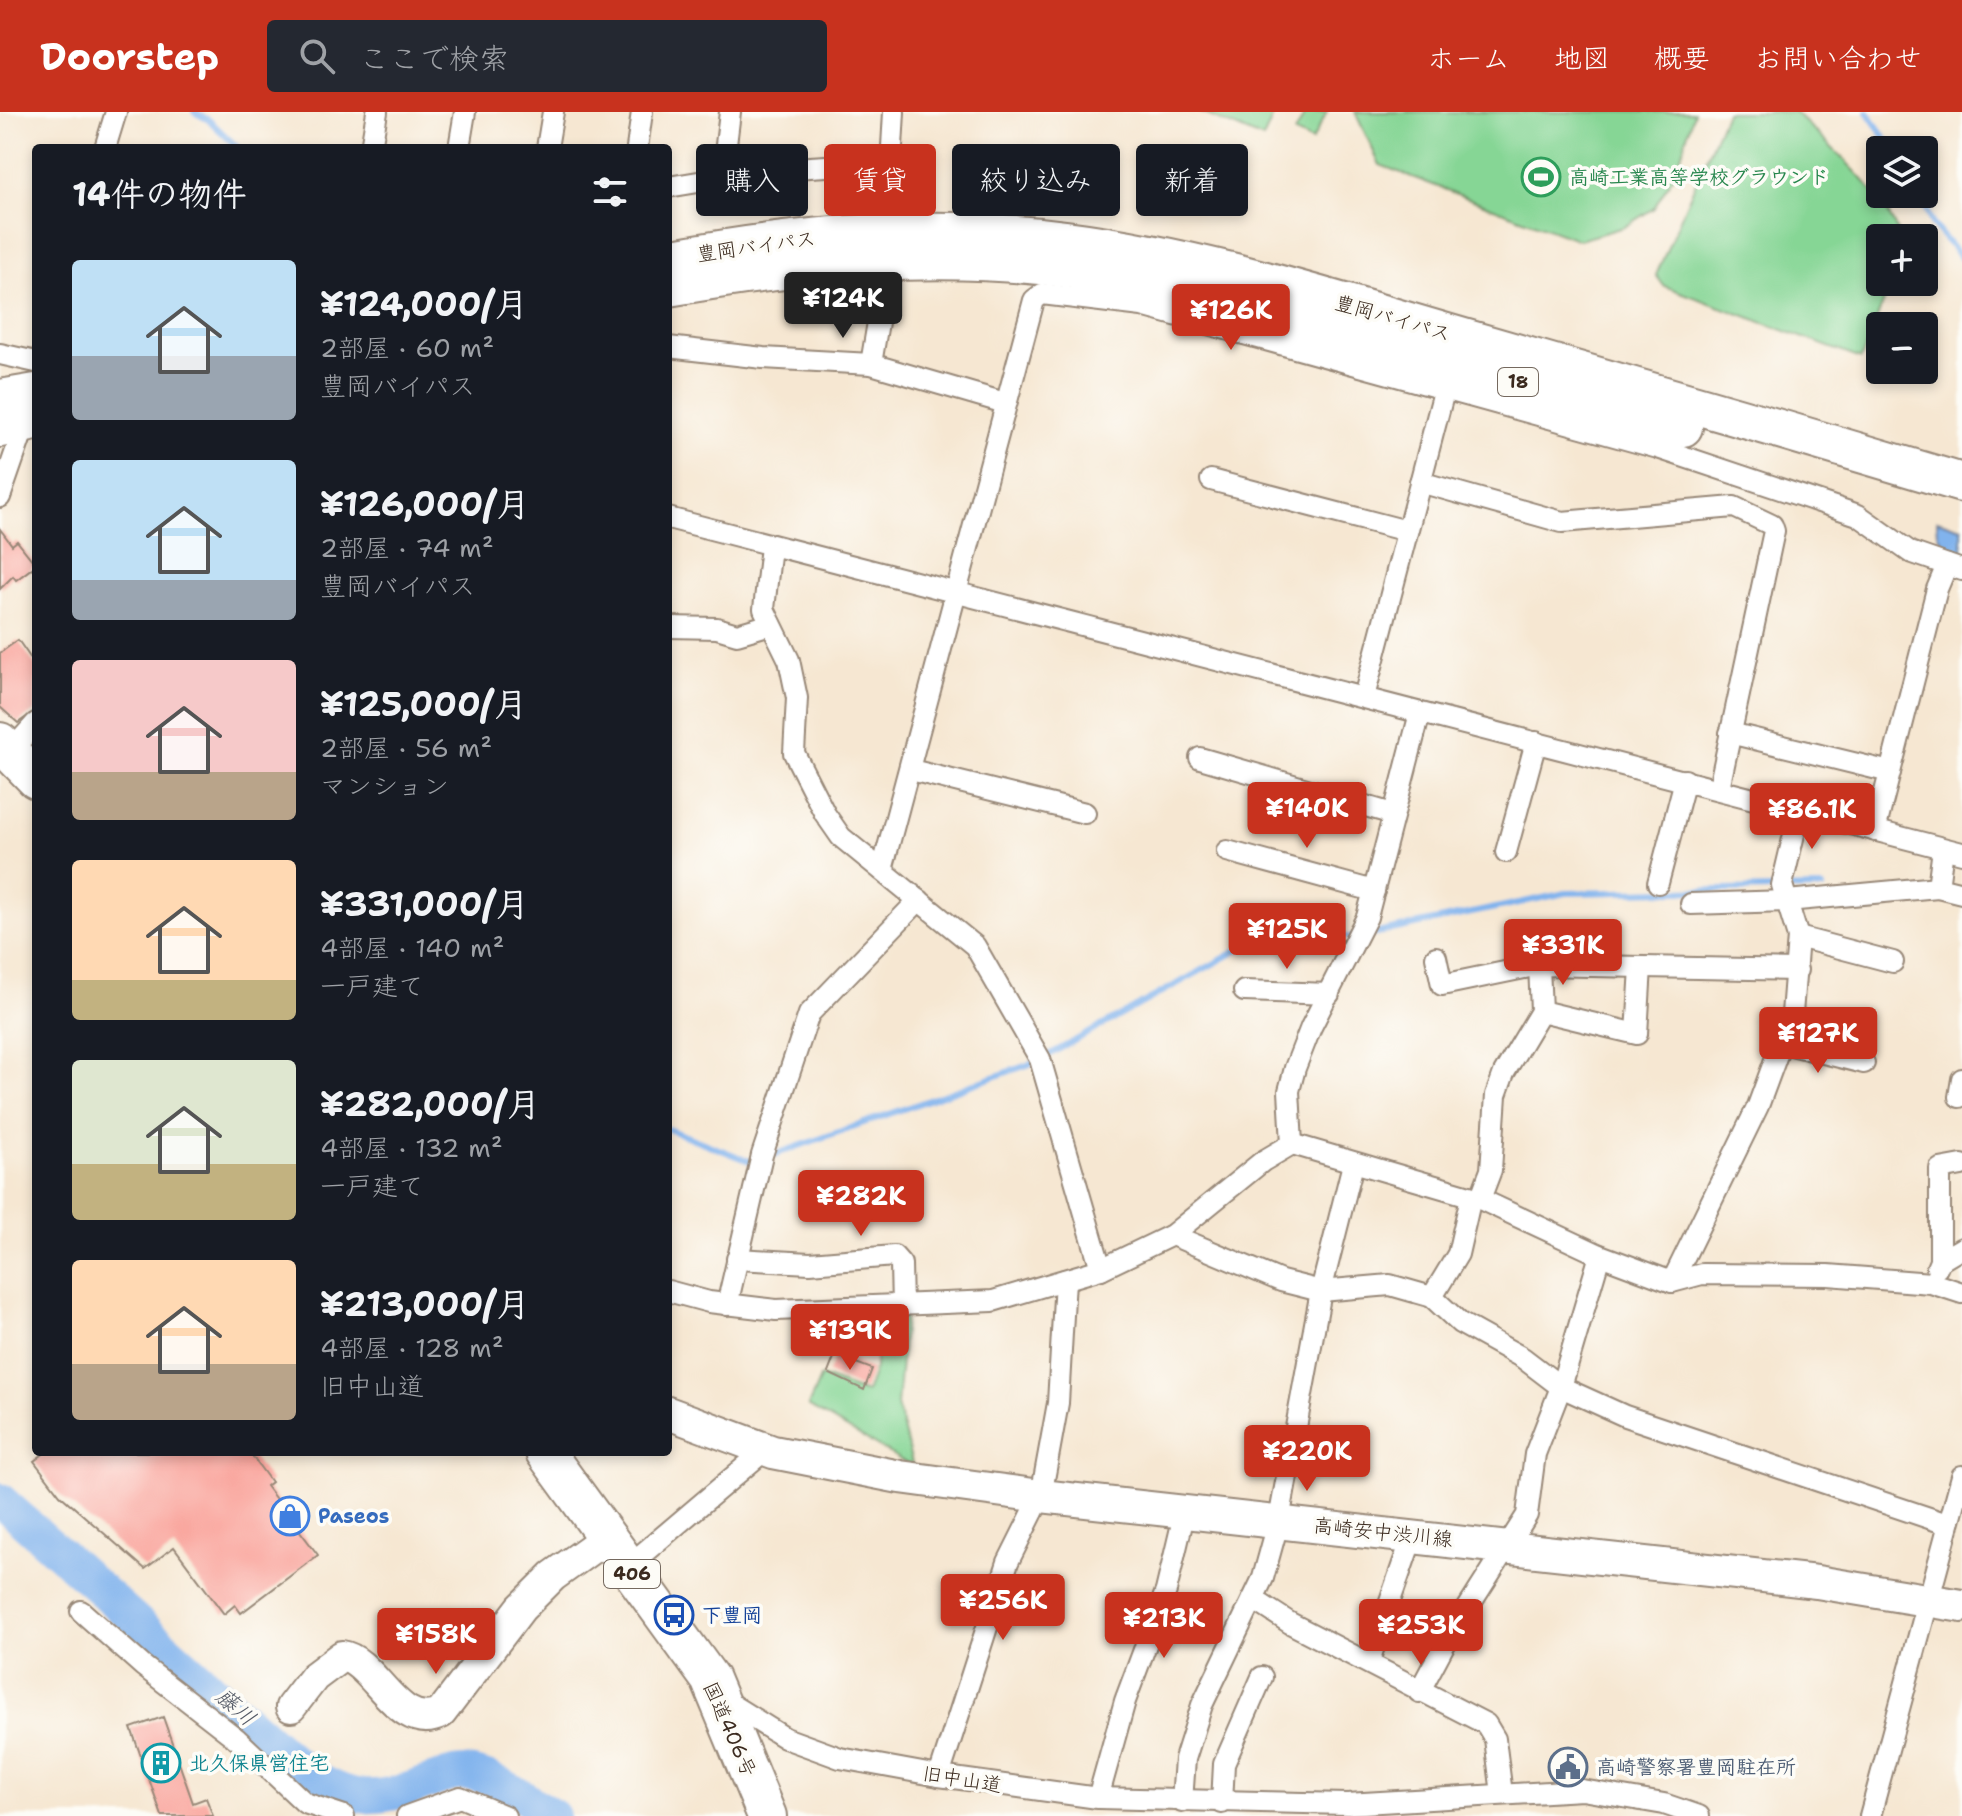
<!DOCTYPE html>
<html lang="ja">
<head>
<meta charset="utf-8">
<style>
	body { margin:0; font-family:"Shantell Sans","Klee One",sans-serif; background:#242831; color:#f1f3f6; height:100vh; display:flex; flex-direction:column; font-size:30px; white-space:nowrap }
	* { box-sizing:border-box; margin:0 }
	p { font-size:26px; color:#9ea1a6 }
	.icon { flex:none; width:44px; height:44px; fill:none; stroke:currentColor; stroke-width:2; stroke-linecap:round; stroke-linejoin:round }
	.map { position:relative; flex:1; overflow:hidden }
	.sheet { position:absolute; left:32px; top:32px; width:640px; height:1312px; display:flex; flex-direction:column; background:#171b24; border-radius:8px; box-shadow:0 4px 12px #0003 }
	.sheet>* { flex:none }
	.top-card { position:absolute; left:696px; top:32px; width:760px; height:72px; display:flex; gap:16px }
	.tools { position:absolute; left:1866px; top:24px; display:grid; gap:16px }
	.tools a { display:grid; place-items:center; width:72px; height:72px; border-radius:8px; background:#171b24; box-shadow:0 4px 12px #0003; font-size:40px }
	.price { position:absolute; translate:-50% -68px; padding:0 18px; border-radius:8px; background:#c8321e; color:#fff; font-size:26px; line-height:52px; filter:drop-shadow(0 2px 4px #0008) }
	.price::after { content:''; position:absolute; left:50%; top:48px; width:24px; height:18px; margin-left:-12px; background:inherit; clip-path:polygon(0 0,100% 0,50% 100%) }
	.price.active { background:#222; color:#fff }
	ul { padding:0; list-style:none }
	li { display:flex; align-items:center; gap:24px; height:200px; padding:0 40px }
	li span { display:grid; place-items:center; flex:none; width:224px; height:160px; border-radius:8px; color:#555 }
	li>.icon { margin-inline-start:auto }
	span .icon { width:96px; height:96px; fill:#fffc; stroke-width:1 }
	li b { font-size:34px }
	h2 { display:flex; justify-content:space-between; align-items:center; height:96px; padding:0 40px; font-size:34px }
	.pill { padding:0 28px; border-radius:8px; background:#171b24; box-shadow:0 4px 12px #0003; font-size:28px; line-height:72px }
	.pill.active { background:#c8321e; color:#fff }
	header { display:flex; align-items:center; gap:48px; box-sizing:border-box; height:112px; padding:0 40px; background:#c8321e; color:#fff }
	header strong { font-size:38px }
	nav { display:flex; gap:44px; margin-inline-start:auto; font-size:28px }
	.search { width:560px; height:72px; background:#242831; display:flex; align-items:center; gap:20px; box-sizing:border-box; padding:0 28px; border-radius:8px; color:#9ea1a6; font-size:30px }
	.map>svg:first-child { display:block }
	.green { fill:#86d695; stroke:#60805a; stroke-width:2 }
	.water { fill:#81b3ed; stroke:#5e6e86; stroke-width:2 }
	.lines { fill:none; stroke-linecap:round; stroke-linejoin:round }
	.stream { stroke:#81b3ed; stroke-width:6 }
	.river { stroke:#81b3ed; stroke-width:34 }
	.building { fill:#f9a199 }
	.street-casing { stroke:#988878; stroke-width:24 }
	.secondary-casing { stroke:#988878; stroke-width:34 }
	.primary-casing { stroke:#988878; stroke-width:36 }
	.highway-casing { stroke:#988878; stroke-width:42 }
	.street { stroke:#fff; stroke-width:20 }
	.secondary { stroke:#fff; stroke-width:30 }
	.primary { stroke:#fff; stroke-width:32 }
	.highway { stroke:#fff; stroke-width:38 }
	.labels { text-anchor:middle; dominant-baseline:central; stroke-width:7; stroke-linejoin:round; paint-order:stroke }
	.shield { fill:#fdfcf7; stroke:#75695f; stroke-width:2 }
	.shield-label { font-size:18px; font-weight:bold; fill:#3b2a1e }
	.leisure-label { font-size:20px; font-weight:bold; fill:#27864d; stroke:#fdfcf7; text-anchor:start }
	.street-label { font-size:20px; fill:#3b2a1e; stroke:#fdfcf7 }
	.shop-label { font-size:20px; font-weight:bold; fill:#366cbe; stroke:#fdfcf7; text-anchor:start }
	.transit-label { font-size:20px; font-weight:bold; fill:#164399; stroke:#fdfcf7; text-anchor:start }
	.culture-label { font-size:20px; font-weight:bold; fill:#0d838f; stroke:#fdfcf7; text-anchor:start }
	.service-label { font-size:20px; font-weight:bold; fill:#4e5e75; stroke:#fdfcf7; text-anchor:start }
	.water-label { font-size:22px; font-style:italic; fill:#545a66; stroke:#fdfcf7 }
</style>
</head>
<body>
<header>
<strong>Doorstep</strong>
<div class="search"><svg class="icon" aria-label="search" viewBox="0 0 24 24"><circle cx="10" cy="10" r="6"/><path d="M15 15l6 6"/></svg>ここで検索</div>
<nav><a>ホーム</a><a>地図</a><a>概要</a><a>お問い合わせ</a></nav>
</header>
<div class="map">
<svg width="1962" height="1704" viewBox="0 0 1962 1704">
	<rect width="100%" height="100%" fill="#fdfcf7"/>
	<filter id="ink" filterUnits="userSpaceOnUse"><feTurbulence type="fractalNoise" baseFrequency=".0125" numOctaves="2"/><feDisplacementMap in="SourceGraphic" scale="16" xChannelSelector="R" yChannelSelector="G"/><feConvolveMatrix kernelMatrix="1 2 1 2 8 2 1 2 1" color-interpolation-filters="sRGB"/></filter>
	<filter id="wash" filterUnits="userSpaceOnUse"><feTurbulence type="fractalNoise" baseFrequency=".006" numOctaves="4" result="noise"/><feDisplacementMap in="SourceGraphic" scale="32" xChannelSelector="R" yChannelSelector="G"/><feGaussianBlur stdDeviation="1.8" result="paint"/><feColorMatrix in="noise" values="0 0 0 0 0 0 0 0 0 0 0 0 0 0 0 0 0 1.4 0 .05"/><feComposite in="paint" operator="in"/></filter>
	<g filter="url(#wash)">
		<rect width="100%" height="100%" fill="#f6e7d2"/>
		<!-- green -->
		<g class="green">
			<polygon points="1200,0 1275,0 1263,27"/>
			<polygon points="1306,0 1327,0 1312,29 1295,21"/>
			<polygon points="1355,0 1694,0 1677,57 1654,96 1624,115 1579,128 1380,53"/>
			<path d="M1726 0H1795C1831 37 1882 76 1900 126H1880V170H1891L1861 247 1664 174 1656 163Z"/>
			<polygon points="881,1205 905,1205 897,1293 913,1355 808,1294 821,1264 866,1281 875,1256 876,1210"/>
		</g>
		<!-- water -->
		<path class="water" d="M1937 408 1962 416V440C1944 434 1936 428 1937 408Z"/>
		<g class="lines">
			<!-- stream -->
			<g class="stream">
				<polyline points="194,0 209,8 238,36"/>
				<polyline points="1867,0 1894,38"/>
				<polyline points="1919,82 1933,113 1962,147"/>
				<polyline points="1363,824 1566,781 1823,776"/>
				<polyline points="1047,944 1262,825 1352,825"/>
				<polyline points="668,1017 752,1050 758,1048"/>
				<polyline points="768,1045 1033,951"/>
			</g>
			<!-- river -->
			<path class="river" d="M0 1388 304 1659C350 1689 373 1691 424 1672 438 1667 451 1661 465 1661 494 1662 529 1690 553 1704"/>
		</g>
		<g id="blocks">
			<!-- building -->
			<g class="building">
				<polygon points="0,417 12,433 17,429 36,453 16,468 13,464 0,477"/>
				<polygon points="18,528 36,554 36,598 18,611 0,595 0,541"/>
				<polygon points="835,1243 872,1257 864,1278 828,1261"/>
				<polygon points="46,1340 249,1340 271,1370 266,1374 318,1443 241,1501 235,1493 224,1502 174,1435 145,1457 60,1383 34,1349"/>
				<polygon points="163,1605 193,1691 206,1686 213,1704 162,1704 131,1616"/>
			</g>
		</g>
	</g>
	<g filter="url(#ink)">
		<use href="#blocks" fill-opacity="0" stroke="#988878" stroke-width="2"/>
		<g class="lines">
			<defs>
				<g id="street">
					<polyline points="105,36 116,0"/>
					<polyline points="371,36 377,0"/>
					<polyline points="459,36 465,0"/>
					<polyline points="547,36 553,0"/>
					<polyline points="637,36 642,0"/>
					<polyline points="722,65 730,0"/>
					<polyline points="668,75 777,57 892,50"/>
					<polyline points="668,235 763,246 871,252 1005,291"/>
					<polyline points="0,242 36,250"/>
					<polyline points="871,252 884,174 894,0"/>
					<polyline points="1211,368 1407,419"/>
					<polyline points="1420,370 1562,410 1734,395 1772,413 1774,419 1719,676"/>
					<polyline points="0,385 27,307"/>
					<polyline points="668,406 1962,741"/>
					<polyline points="771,434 764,497 789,548 797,586 794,641 825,702 841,725 975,834 1040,947 1101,1157"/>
					<polyline points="668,515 717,516 737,522 771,512"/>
					<polyline points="1364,585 1448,264"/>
					<polyline points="1730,621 1890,660"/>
					<polyline points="10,640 36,611"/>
					<polyline points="1200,646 1393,702"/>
					<polyline points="911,658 1085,701"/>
					<polyline points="1875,719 1937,477 1947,453"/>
					<polyline points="1943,737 1938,775 1962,781"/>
					<polyline points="1227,739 1374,779"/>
					<polyline points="1506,740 1536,630"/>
					<polyline points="882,758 1034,188 1042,182 1142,194 1658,336 1858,403 1910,440 1962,458"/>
					<polyline points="1658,771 1685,668"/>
					<polyline points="1691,792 1787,789 1938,775"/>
					<polyline points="1798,825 1893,850"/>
					<polyline points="1436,845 1442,873 1539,853"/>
					<polyline points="1244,879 1329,882"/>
					<polyline points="1541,899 1637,922 1641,855"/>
					<polyline points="1783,931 1864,951"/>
					<polyline points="1959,985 1962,967"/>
					<polyline points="1292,1032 1480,1087 1600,1143 1672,1170 1702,1162 1828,1163 1931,1171 1962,1181"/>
					<polyline points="1480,1087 1491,1058 1496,983 1504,961 1541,899 1539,853 1797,858"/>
					<polyline points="1172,1123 1281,1169 1321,1179 1390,1173 1432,1185 1460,1211 1523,1246 1561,1275 1625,1304 1947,1412"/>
					<polyline points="737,1147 810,1151 894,1144 901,1152 902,1195"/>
					<polyline points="1940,1149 1940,1057 1962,1053"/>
					<polyline points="1937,1156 1940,1149 1962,1136"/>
					<polyline points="1672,1170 1758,994 1792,902 1798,825 1782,773 1800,697"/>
					<polyline points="668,1179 709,1190 776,1198 993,1189 1101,1157 1172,1123 1263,1049 1292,1032 1289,979 1295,956 1311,915 1367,805 1420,601"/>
					<polyline points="1432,1185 1458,1142 1471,1085"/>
					<polyline points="727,1193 762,1043 809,902 919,788"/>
					<polyline points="627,1455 765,1338"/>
					<polyline points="1253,1487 1290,1511 1486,1612 1495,1627 1502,1682"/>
					<polyline points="81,1499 143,1554 237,1627 305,1691 344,1704"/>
					<polyline points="1369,1549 1413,1423"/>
					<polyline points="1419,1580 1443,1535 1527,1403 1535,1342 1561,1275 1600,1143"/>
					<polyline points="719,1585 785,1626 840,1646 939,1664 1098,1686 1347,1692 1582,1678 1664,1692 1699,1704"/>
					<polyline points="939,1664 1008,1450 1041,1384 1058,1291 1065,1168"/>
					<polyline points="1098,1686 1125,1589 1166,1479 1185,1399"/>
					<polyline points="1182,1690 1185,1647 1202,1593 1263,1466 1279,1408 1321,1179 1353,1052"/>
					<polyline points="1222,1691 1224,1652 1262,1565"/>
					<polyline points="407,1704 460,1685 505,1704"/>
					<polyline points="1870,1704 1962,1364"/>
				</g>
				<path id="secondary" d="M291 1595 314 1565 342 1544C374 1548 399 1623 441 1601L521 1496 553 1464 606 1426"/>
				<polyline id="primary" points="668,1301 773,1340 900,1365 1041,1384 1817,1470 1962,1494"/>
				<g id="highway">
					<path d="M668 147C800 122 932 111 1066 128 1208 146 1344 192 1481 231 1642 277 1802 323 1962 371"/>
					<path d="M668 175C802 152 937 138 1072 157 1181 172 1285 204 1390 234 1487 262 1585 289 1683 315"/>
					<polyline points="0,287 36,281"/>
					<polyline points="0,316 36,309"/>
					<polyline points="0,630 36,667"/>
					<polyline points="545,1340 710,1567 767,1704"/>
				</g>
			</defs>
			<!-- street casing -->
			<use href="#street" class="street-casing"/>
			<!-- secondary casing -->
			<use href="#secondary" class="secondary-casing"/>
			<!-- primary casing -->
			<use href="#primary" class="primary-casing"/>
			<!-- highway casing -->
			<use href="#highway" class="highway-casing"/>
			<!-- street -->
			<use href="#street" class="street"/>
			<!-- secondary -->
			<use href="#secondary" class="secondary"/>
			<!-- primary -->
			<use href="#primary" class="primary"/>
			<!-- highway -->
			<use href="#highway" class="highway"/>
		</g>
	</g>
	<!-- icons -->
	<defs>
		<symbol id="stadium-ring" viewBox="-11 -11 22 22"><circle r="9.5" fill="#fdfcf7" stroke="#2e9e5b" stroke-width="1.5"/><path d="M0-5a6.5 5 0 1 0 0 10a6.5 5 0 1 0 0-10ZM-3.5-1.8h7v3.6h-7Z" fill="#2e9e5b"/></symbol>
		<symbol id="shop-ring" viewBox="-11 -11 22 22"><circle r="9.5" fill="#fdfcf7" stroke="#3f7fe0" stroke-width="1.5"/><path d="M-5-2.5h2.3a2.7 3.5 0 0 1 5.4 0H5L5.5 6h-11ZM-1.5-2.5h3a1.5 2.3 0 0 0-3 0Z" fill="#3f7fe0"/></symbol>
		<symbol id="bus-ring" viewBox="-11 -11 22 22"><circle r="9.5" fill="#fdfcf7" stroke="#1a4fb4" stroke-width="1.5"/><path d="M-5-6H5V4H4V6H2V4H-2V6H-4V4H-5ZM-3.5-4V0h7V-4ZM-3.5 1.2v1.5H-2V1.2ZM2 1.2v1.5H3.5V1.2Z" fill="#1a4fb4"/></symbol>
		<symbol id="building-ring" viewBox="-11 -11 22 22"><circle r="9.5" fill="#fdfcf7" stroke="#0f9aa8" stroke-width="1.5"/><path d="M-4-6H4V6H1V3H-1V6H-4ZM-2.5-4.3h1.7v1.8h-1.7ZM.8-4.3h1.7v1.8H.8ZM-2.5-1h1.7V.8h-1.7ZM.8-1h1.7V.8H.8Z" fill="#0f9aa8"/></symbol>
		<symbol id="civic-ring" viewBox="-11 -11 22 22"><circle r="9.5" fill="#fdfcf7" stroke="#5c6f8a" stroke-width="1.5"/><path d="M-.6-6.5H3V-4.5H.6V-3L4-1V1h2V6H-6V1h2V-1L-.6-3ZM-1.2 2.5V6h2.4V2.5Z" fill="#5c6f8a"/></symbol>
	</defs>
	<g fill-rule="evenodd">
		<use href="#stadium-ring" x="1519" y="43" width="44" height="44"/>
		<use href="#shop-ring" x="268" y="1382" width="44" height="44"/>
		<use href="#bus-ring" x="652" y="1481" width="44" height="44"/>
		<use href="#building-ring" x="139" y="1629" width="44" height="44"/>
		<use href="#civic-ring" x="1546" y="1633" width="44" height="44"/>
	</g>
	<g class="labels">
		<!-- shield labels -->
		<g class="shield">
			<rect x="1498" y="256" width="40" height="28" rx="6"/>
			<rect x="604" y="1448" width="56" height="28" rx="6"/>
		</g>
		<g class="shield-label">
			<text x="1518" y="270">18</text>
			<text x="632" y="1462">406</text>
		</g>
		<!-- leisure labels -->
		<g class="leisure-label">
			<text x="1569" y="65">高崎工業高等学校グラウンド</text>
		</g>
		<!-- street labels -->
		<g class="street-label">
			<text transform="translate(756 134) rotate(-8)">豊岡バイパス</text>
			<text transform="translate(1393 206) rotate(16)">豊岡バイパス</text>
			<text transform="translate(1383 1420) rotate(6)">高崎安中渋川線</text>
			<text transform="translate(730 1617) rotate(66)">国道406号</text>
			<text transform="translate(962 1667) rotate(9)">旧中山道</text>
		</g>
		<!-- shop labels -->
		<g class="shop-label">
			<text x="318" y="1404">Paseos</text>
		</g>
		<!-- transit labels -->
		<g class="transit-label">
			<text x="702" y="1503">下豊岡</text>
		</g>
		<!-- culture labels -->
		<g class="culture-label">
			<text x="189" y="1651">北久保県営住宅</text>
		</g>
		<!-- service labels -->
		<g class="service-label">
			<text x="1596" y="1655">高崎警察署豊岡駐在所</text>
		</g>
		<!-- water labels -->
		<g class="water-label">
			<text transform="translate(236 1595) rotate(41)">藤川</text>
		</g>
	</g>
</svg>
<div class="tools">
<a><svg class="icon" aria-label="layers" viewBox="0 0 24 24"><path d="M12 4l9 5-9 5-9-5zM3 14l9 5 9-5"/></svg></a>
<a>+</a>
<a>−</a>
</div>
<b class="price active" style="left:843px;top:228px">¥124K</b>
<b class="price" style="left:1231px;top:240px">¥126K</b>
<b class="price" style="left:1307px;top:738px">¥140K</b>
<b class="price" style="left:1812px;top:739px">¥86.1K</b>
<b class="price" style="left:1287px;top:859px">¥125K</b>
<b class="price" style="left:1563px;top:875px">¥331K</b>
<b class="price" style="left:1818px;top:963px">¥127K</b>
<b class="price" style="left:861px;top:1126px">¥282K</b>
<b class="price" style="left:850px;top:1260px">¥139K</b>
<b class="price" style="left:1307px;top:1381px">¥220K</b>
<b class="price" style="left:1003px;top:1530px">¥256K</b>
<b class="price" style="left:1164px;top:1548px">¥213K</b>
<b class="price" style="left:1421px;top:1555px">¥253K</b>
<b class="price" style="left:436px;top:1564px">¥158K</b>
<div class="top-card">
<a class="pill">購入</a>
<a class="pill active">賃貸</a>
<a class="pill">絞り込み</a>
<a class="pill">新着</a>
</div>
<section class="sheet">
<h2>14件の物件<svg class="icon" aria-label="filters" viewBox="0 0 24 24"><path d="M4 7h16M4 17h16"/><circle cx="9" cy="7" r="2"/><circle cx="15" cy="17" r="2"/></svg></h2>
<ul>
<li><span style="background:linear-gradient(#bfe0f5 60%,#9aa5b1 0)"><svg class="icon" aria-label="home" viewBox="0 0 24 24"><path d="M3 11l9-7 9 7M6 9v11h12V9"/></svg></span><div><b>¥124,000/月</b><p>2部屋 · 60 m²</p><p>豊岡バイパス</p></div></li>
<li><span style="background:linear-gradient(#bfe0f5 75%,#9aa5b1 0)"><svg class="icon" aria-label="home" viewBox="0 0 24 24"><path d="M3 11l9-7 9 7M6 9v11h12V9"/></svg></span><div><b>¥126,000/月</b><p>2部屋 · 74 m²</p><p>豊岡バイパス</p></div></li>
<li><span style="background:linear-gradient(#f6c9c9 70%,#b9a48a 0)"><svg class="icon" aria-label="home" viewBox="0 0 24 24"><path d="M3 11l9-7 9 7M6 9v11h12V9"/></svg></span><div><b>¥125,000/月</b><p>2部屋 · 56 m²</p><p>マンション</p></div></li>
<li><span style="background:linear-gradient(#ffd9b3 75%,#c2b280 0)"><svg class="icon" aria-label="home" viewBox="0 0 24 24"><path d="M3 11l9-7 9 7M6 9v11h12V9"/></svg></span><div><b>¥331,000/月</b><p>4部屋 · 140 m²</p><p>一戸建て</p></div></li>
<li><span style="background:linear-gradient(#dfe7d0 65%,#c2b280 0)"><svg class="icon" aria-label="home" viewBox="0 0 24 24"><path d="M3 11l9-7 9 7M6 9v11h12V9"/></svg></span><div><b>¥282,000/月</b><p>4部屋 · 132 m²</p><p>一戸建て</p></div></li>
<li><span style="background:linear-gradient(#ffd9b3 65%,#b9a48a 0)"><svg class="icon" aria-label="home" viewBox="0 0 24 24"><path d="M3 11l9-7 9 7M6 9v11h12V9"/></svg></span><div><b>¥213,000/月</b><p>4部屋 · 128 m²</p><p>旧中山道</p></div></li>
</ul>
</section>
</div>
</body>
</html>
